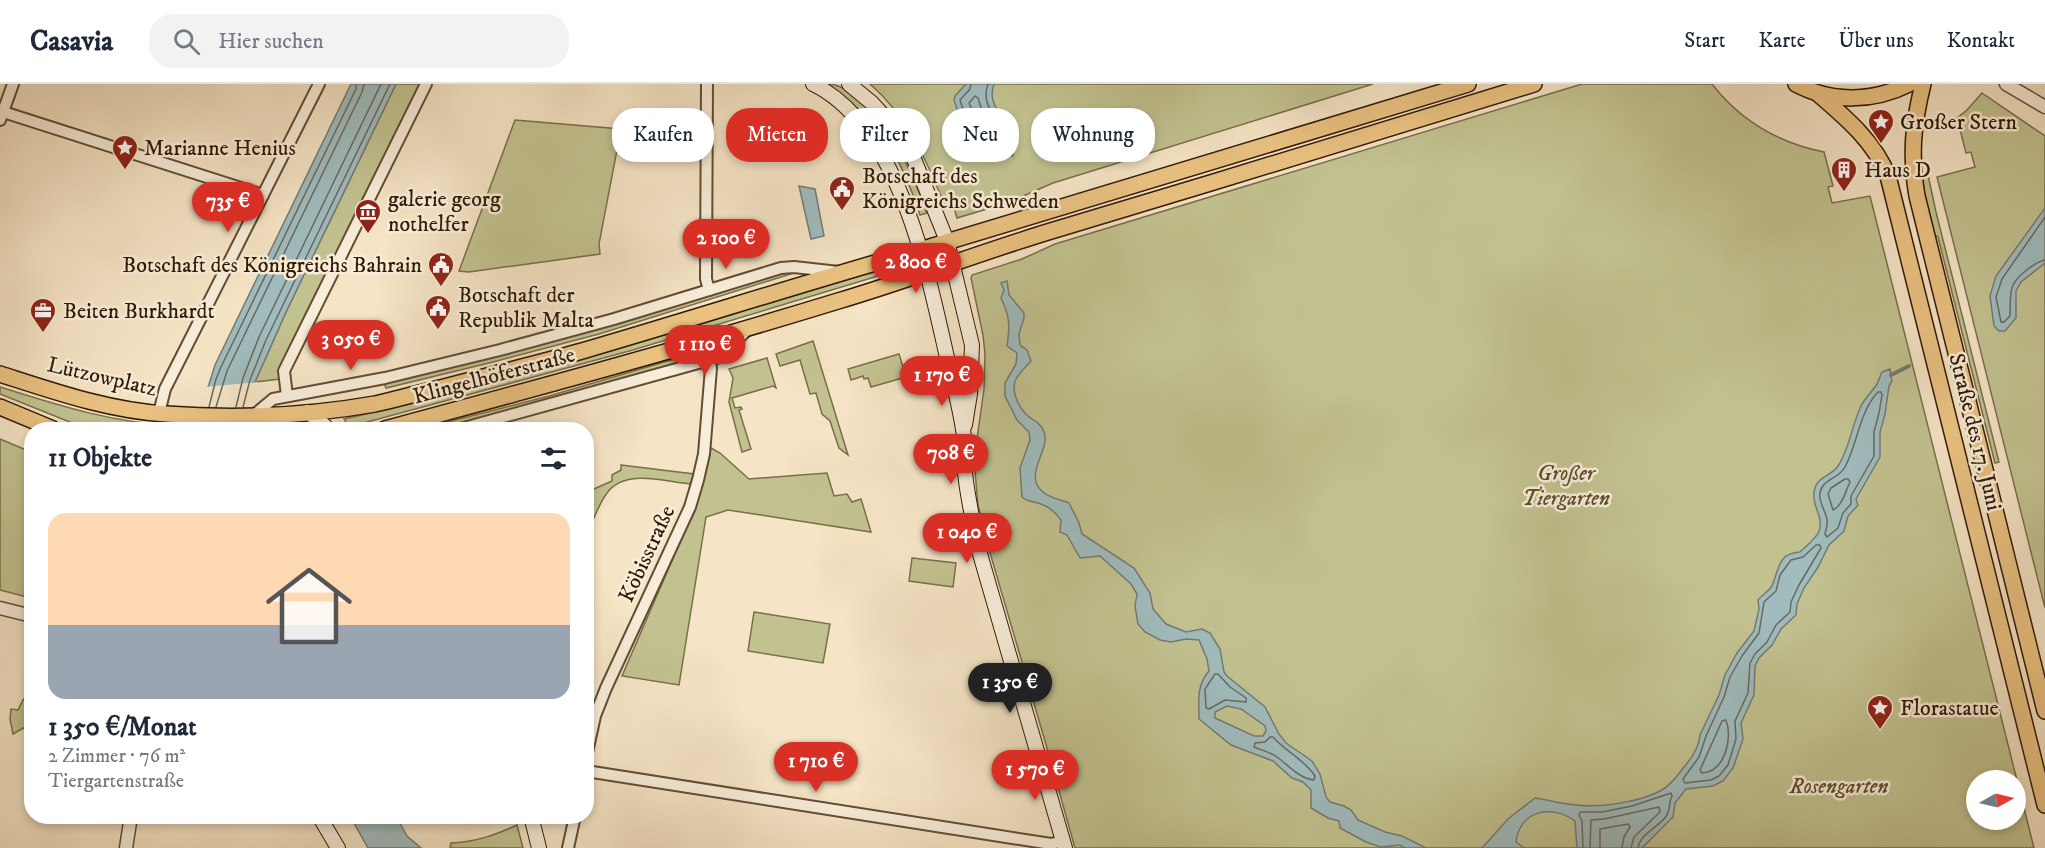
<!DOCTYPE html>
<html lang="de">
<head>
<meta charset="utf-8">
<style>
	body { margin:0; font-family:"IM FELL DW Pica",serif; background:#f2f2f3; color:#1f2937; height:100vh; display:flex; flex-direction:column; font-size:22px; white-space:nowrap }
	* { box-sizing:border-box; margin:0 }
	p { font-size:20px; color:#747a83 }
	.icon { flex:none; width:33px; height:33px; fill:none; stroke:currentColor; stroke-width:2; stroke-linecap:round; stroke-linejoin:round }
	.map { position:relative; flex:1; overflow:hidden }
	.side { position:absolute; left:24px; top:338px; width:570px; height:402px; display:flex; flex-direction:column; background:#fff; border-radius:24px; box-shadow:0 3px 9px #0003 }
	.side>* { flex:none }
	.banner { position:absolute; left:612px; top:24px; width:570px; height:54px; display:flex; gap:12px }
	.needle { width:39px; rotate:82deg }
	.controls { position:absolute; left:1966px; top:686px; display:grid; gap:12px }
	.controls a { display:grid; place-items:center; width:60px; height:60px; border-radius:50%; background:#fff; box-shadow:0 3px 9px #0003; font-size:30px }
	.price { position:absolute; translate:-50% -51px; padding:0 14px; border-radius:21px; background:#d93025; color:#fff; font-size:20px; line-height:39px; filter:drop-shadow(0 2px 3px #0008) }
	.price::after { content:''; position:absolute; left:50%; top:36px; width:18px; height:14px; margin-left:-9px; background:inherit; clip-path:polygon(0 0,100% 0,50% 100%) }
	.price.active { background:#222; color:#fff }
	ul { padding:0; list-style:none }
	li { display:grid; align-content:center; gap:12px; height:318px; padding:0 24px }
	li span { display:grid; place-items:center; height:186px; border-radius:18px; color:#555 }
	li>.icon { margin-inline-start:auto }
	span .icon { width:108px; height:108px; fill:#fffc; stroke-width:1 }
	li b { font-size:26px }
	h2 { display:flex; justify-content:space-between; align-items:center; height:72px; padding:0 24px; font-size:26px }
	.tag { padding:0 21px; border-radius:24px; background:#fff; box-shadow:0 3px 9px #0003; font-size:21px; line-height:54px }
	.tag.active { background:#d93025; color:#fff }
	header { display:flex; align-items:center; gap:36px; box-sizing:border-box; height:84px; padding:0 30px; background:#fff; border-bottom:2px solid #e0e1e3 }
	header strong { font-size:28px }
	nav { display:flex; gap:33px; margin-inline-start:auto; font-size:21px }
	.search { width:420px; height:54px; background:#f2f2f3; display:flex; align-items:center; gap:15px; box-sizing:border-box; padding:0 21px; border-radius:24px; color:#747a83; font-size:22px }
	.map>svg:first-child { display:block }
	.green { fill:#c2c290; stroke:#7a6e4a; stroke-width:1.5; fill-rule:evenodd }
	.water { fill:#a0bcbe; stroke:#747b73; stroke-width:1.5; fill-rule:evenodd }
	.pier { fill:#f5e4c5 }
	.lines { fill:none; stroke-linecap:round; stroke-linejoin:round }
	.shore { stroke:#686a60; stroke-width:1.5 }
	.stream { stroke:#747b73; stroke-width:4 }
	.minor-casing { stroke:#624c34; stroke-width:14 }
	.tertiary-casing { stroke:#624c34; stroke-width:15 }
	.secondary-casing { stroke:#311903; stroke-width:16 }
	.primary-casing { stroke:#311903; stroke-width:18 }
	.minor { stroke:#f8edd9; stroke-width:10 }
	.tertiary { stroke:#f8edd9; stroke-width:12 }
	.secondary { stroke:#f8edd9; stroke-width:14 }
	.primary { stroke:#eac282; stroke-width:15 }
	.labels { text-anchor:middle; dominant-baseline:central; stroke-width:5; stroke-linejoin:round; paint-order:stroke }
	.poi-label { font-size:22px; fill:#311903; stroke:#f8edd9; text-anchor:start }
	.street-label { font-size:22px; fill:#311903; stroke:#f8edd9 }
	.park-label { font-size:22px; font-style:italic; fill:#5c4c2d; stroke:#f8edd9 }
</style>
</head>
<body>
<header>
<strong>Casavia</strong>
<div class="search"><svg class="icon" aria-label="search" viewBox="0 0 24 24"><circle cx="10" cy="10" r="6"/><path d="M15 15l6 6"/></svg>Hier suchen</div>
<nav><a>Start</a><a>Karte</a><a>Über uns</a><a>Kontakt</a></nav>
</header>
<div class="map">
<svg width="2045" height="764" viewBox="0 0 2045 764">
	<rect width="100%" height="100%" fill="#f5e4c5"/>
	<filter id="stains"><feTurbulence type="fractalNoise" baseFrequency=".00333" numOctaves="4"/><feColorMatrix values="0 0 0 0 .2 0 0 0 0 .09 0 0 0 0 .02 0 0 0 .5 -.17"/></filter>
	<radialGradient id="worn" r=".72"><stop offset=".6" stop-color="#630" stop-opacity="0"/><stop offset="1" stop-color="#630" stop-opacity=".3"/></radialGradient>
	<!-- green -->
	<g class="green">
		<polygon points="396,0 422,0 294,255 283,281 280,295 255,298 286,228"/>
		<path d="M827 0C839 0 846 6 856 13 892 44 911 85 927 129L920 131C900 70 880 37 827 0Z"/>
		<path d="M870 0H1373L1053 99 1007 119 957 134 953 121H946L943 117C925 73 907 32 870 0Z"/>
		<path d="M1582 0H1712C1740 36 1779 59 1824 68L1833 102 1828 103 1832 119 1870 112 2034 764H1075L1045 657 986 455 978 421 974 376 984 305 985 270 983 251 971 194 972 191 1022 175 1055 160ZM1977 696H2016V735H1977Z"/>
		<polygon points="1982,9 2045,52 2045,524 1937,93 1975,83 1971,68 1966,69 1957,34 1967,26"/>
		<polygon points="515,36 621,45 599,160 600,170 469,188 459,187"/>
		<polygon points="1928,91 1936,128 1999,378 1995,379 1938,153 1933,150 1924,113 1923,92"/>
		<path d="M896 180 898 186 633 266 349 343 344 335C531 294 713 237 896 180Z"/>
		<polygon points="783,188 797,188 599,250 493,278 386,304 384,299 559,255"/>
		<polygon points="813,257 848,371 839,364 830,337 822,330 816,309 810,310 800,276 780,282 776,270"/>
		<polygon points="729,259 721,268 646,290 442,345 421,345 549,312"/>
		<polygon points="899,270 906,293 871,303 868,294 864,295 863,292 851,296 848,285"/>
		<polygon points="767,274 776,304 773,302 732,314 735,324 741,323 742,325 739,326 751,365 742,368 729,318 733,294 729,285"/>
		<path d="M0 303C60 322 117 340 180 342L182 345H87L0 310Z"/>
		<polygon points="0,355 31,368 31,514 0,506"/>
		<polygon points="711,364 720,369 749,395 827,389 834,412 847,410 852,418 861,415 871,448 728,426 706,433 679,601 622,592 697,419"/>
		<path d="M621 381 694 390 690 400C665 398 625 384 607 409 598 421 593 437 587 451V408L612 397V391L621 386Z"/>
		<polygon points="912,474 956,479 953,503 909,497"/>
		<polygon points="754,528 830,540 823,579 748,567"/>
		<polygon points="29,610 31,618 26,629 27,642 13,650 10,635 11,625 18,626 23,616"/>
		<path d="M517 741 523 764H450L451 759C476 758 495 751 517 741Z"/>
	</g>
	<!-- water -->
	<g class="water">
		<polygon points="351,0 396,0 286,228 255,298 204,316 215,281"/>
		<path d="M966 0H994C988 17 998 25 1004 40 1006 46 1005 52 1008 59L1004 62C992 60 981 70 971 76L967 75 964 71 963 43 954 16 955 12Z"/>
		<polygon points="799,102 815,105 824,152 811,155"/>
		<polygon points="2045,124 2045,179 2021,198 2016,207 2016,234 2005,247 1999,247 1994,242 1990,212 1996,192"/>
		<path d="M1007 197 1009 211 1024 229V234L1019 250 1020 261 1027 266 1031 277C1026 283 1020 288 1016 295 1010 307 1019 324 1028 332 1034 337 1041 339 1044 348 1051 366 1022 391 1043 408 1051 415 1060 415 1069 419L1079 439 1082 450 1134 484 1150 509 1153 525 1166 540 1186 548 1202 545 1210 549 1220 565 1224 588 1227 592 1265 623 1279 650 1286 659 1312 677 1320 690 1326 713 1330 718 1344 722 1351 726 1358 736 1385 748 1402 752 1426 764H1405L1400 761 1381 763 1366 758 1340 744 1339 737 1328 734 1311 724V706L1303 698 1292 694 1273 677 1231 661 1199 635C1199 617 1196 602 1209 587L1207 575 1199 556 1186 555 1171 558 1160 556 1145 548 1138 540 1135 522 1137 510 1131 500 1100 472 1080 474 1067 451 1060 448 1061 436C1056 429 1050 423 1041 420 1034 417 1029 419 1022 413L1020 384 1030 356 1029 348 1017 336 1005 312V299L1016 280 1017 269 1007 262C1010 242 1010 233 1001 214L1004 206 1001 199ZM1227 622 1241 625 1265 642 1266 647 1263 652H1254L1215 634V628Z"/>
		<path d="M1890 285 1892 297 1889 302 1885 330 1880 348V373L1856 415 1858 421 1848 432 1844 447 1829 461 1818 483 1804 504 1797 520 1796 531 1781 545 1772 561 1759 574 1755 582 1754 611 1741 639 1743 655 1733 684 1723 697 1713 702 1686 705 1675 719 1673 733 1642 764H1577L1575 737C1552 720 1520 726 1516 758L1524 764H1482L1508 735 1535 714C1549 716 1563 720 1576 721 1600 724 1641 718 1662 706 1672 700 1677 692 1684 683 1692 674 1699 663 1700 651L1719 611 1725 591 1737 569 1754 547 1759 525 1758 516C1762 511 1769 507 1772 502 1779 485 1778 469 1800 468 1816 453 1826 448 1817 426 1815 420 1813 414 1814 408 1817 391 1831 393 1838 382 1849 366 1852 341 1861 322 1865 314 1872 308 1877 300 1879 296 1880 292 1882 288Z"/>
		<polygon points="350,732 396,732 407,752 421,764 368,764"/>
	</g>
	<!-- pier -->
	<polygon class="pier" points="258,298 247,345 196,345 204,303"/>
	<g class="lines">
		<!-- shore -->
		<g class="shore">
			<path d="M971 0 970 5 960 16 968 41 970 65 972 67 999 53C999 34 980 21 988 0"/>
			<polygon points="975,12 978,14 984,33 991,46 990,49 980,54 977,52 974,30 969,19"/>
			<path d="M2045 133 2002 195 1996 213 2001 238H2004L2010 232C2011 208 2007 201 2028 185 2034 181 2038 177 2045 176"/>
			<path d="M1878 308H1881L1882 311 1879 329 1874 348V372L1851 412V420L1843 429 1838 444 1827 453 1825 450C1826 445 1828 441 1827 436 1826 427 1818 418 1820 409 1822 395 1839 395 1845 383 1857 361 1860 326 1878 308Z"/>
			<polyline points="209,323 216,295 221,283 356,5 356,0"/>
			<polyline points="216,323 227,287 362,8 364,0"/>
			<polyline points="236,323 243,294 259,253 381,0"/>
			<polyline points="243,323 250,296 266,256 390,0"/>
			<path d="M1845 395H1848L1850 398C1845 408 1843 421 1833 426L1828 410 1831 404Z"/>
			<polygon points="1816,461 1820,461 1821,464 1799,501 1791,518 1790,528 1776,541 1767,558 1755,570 1750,579 1748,609 1735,637 1736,655 1728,681 1719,692 1711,696 1685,699 1683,695 1699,673 1706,652 1724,613 1730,593 1742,572 1759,549 1764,518 1776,507 1780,491 1791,476 1803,473"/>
			<polygon points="1215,590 1218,590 1230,603 1246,614 1246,618 1225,616 1209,625 1206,624 1205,605"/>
			<path d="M1726 636C1733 654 1725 688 1702 689L1700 686 1722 637Z"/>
			<path d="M1270 653H1273C1286 668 1305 676 1315 692L1314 696C1300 695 1288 681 1277 673 1270 668 1261 666 1254 663L1255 659 1265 658Z"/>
			<path d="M1583 764 1582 737 1579 731 1580 728H1602L1632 722 1671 709 1672 712C1669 718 1670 725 1667 731 1660 743 1640 749 1638 764"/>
			<polyline points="1590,764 1591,736 1604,735 1659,723 1660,728 1634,753 1631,764"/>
			<polyline points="1600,764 1600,745 1628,740 1630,743 1624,753 1622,764"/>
		</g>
		<!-- stream -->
		<g class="stream">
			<polyline points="1006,61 1012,71"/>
			<polyline points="1891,291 1909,282"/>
		</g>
		<defs>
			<g id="minor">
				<polyline points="707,0 706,195 709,206"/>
				<polyline points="0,27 263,111"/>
				<polyline points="0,36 13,0"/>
				<polyline points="287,312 284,287 426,0"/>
				<polyline points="159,329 165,305 319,0"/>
				<polyline points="254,331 273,315 385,294 500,266 614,235 781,184 794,183 839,188"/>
				<polyline points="460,345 720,273 747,246"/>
				<polyline points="586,673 595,632 606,604 690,423 698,396 704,370 711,284 709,276"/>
				<polyline points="586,687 1051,760 1063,757"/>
				<polyline points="568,764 575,732"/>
			</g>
			<g id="tertiary">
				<polyline points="2006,0 2045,23"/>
				<polyline points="0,524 32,532"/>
				<polyline points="126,764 131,732"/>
			</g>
			<g id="secondary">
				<path d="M813 0C898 41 927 185 946 269 952 296 961 325 964 353 965 365 964 377 965 389 968 417 974 443 980 470L1065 764"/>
				<polyline points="849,0 872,19 895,44 914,75 947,157 972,261 970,310 965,341"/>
				<polyline points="307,328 316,334 328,345"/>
				<polyline points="199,345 217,332"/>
				<polyline points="319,732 338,764"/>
				<polyline points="531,732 539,764"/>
			</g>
			<g id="primary">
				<path d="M1796 0C1832 19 1873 18 1909 0"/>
				<path d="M1923 0C1913 40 1910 71 1917 112L2045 627"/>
				<path d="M1817 9C1845 33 1874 57 1888 92L2045 721"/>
				<path d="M0 290C53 307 110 327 166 330 235 335 307 332 375 320 398 315 421 308 444 303 490 291 536 280 582 267 695 234 807 198 920 166L1468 0"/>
				<polyline points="0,323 53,345"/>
				<path d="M385 345C537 304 688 263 838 217 913 195 986 166 1061 144 1219 97 1377 48 1534 0"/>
			</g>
		</defs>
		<!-- minor casing -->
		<use href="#minor" class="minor-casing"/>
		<!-- tertiary casing -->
		<use href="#tertiary" class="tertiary-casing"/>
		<!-- secondary casing -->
		<use href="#secondary" class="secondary-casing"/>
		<!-- primary casing -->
		<use href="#primary" class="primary-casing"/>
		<!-- minor -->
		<use href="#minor" class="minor"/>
		<!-- tertiary -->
		<use href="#tertiary" class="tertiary"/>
		<!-- secondary -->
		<use href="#secondary" class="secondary"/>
		<!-- primary -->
		<use href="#primary" class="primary"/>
	</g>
	<!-- icons -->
	<defs>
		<symbol id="sight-pin" viewBox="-11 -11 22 30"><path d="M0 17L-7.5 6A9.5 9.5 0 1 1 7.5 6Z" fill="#8f2418" stroke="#f8edd9"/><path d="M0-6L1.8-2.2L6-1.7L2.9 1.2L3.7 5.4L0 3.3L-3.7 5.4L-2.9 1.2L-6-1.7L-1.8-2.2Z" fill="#fff"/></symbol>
		<symbol id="building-pin" viewBox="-11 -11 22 30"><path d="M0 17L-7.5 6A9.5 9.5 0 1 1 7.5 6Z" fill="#8f2418" stroke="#f8edd9"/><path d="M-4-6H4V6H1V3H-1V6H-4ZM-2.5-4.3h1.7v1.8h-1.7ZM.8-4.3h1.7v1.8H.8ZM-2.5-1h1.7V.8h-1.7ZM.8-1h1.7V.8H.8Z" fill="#fff"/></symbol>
		<symbol id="civic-pin" viewBox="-11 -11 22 30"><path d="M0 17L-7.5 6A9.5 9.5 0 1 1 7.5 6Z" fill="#8f2418" stroke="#f8edd9"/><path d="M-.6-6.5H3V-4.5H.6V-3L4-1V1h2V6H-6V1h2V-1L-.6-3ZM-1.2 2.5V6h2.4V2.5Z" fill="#fff"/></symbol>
		<symbol id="museum-pin" viewBox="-11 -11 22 30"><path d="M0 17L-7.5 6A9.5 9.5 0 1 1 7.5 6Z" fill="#8f2418" stroke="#f8edd9"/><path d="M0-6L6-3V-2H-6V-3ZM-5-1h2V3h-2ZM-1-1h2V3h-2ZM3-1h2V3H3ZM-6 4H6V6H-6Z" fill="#fff"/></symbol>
		<symbol id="office-pin" viewBox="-11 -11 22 30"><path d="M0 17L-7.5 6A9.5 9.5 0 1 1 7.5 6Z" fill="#8f2418" stroke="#f8edd9"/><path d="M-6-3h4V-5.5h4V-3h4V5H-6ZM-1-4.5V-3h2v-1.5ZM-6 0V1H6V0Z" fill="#fff"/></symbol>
	</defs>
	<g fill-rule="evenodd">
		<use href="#sight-pin" x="1866" y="23" width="30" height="40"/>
		<use href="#sight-pin" x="110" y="49" width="30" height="40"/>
		<use href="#building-pin" x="1829" y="71" width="30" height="40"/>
		<use href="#civic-pin" x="827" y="90" width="30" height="40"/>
		<use href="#museum-pin" x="353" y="113" width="30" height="40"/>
		<use href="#civic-pin" x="426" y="166" width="30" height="40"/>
		<use href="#civic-pin" x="423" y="209" width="30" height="40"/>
		<use href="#office-pin" x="28" y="212" width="30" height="40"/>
		<use href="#sight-pin" x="1865" y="609" width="30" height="40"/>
	</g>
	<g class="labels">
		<!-- poi labels -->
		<g class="poi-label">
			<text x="1900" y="38">Großer Stern</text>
			<text x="144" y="64">Marianne Henius</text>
			<text x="1864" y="86">Haus D</text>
			<text x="862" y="92">Botschaft des<tspan x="862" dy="25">Königreichs Schweden</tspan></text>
			<text x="388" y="115">galerie georg<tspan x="388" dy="25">nothelfer</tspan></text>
			<text x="422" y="181" text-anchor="end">Botschaft des Königreichs Bahrain</text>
			<text x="458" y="211">Botschaft der<tspan x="458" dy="25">Republik Malta</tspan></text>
			<text x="63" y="227">Beiten Burkhardt</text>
			<text x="1900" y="624">Florastatue</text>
		</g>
		<!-- street labels -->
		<g class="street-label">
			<text transform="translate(494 292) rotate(-15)">Klingelhöferstraße</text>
			<text transform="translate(102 293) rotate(13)">Lützowplatz</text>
			<text transform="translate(1975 348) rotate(76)">Straße des 17. Juni</text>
			<text transform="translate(647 470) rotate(-65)">Köbisstraße</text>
		</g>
		<!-- park labels -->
		<g class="park-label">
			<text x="1566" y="389">Großer<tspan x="1566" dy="25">Tiergarten</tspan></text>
			<text x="1839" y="702">Rosengarten</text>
		</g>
	</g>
	<rect width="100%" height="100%" filter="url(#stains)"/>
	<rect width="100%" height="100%" fill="url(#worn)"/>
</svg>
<div class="controls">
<a><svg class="needle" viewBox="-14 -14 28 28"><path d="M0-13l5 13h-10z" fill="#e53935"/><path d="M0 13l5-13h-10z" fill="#747a83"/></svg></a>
</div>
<b class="price" style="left:228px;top:149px">735 €</b>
<b class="price" style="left:726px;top:186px">2 100 €</b>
<b class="price" style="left:916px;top:210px">2 800 €</b>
<b class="price" style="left:351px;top:287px">3 050 €</b>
<b class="price" style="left:705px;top:292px">1 110 €</b>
<b class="price" style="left:942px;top:323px">1 170 €</b>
<b class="price" style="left:951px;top:401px">708 €</b>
<b class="price" style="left:967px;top:480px">1 040 €</b>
<b class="price active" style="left:1010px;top:630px">1 350 €</b>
<b class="price" style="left:816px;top:709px">1 710 €</b>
<b class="price" style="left:1035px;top:717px">1 570 €</b>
<div class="banner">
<a class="tag">Kaufen</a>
<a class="tag active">Mieten</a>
<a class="tag">Filter</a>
<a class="tag">Neu</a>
<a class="tag">Wohnung</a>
</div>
<section class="side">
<h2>11 Objekte<svg class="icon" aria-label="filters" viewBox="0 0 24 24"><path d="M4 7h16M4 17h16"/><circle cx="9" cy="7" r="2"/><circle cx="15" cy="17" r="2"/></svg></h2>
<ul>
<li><span style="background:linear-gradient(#ffd9b3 60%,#9aa5b1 0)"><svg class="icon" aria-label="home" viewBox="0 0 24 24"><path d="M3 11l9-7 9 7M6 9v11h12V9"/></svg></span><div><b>1 350 €/Monat</b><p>2 Zimmer · 76 m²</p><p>Tiergartenstraße</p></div></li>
</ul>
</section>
</div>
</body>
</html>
